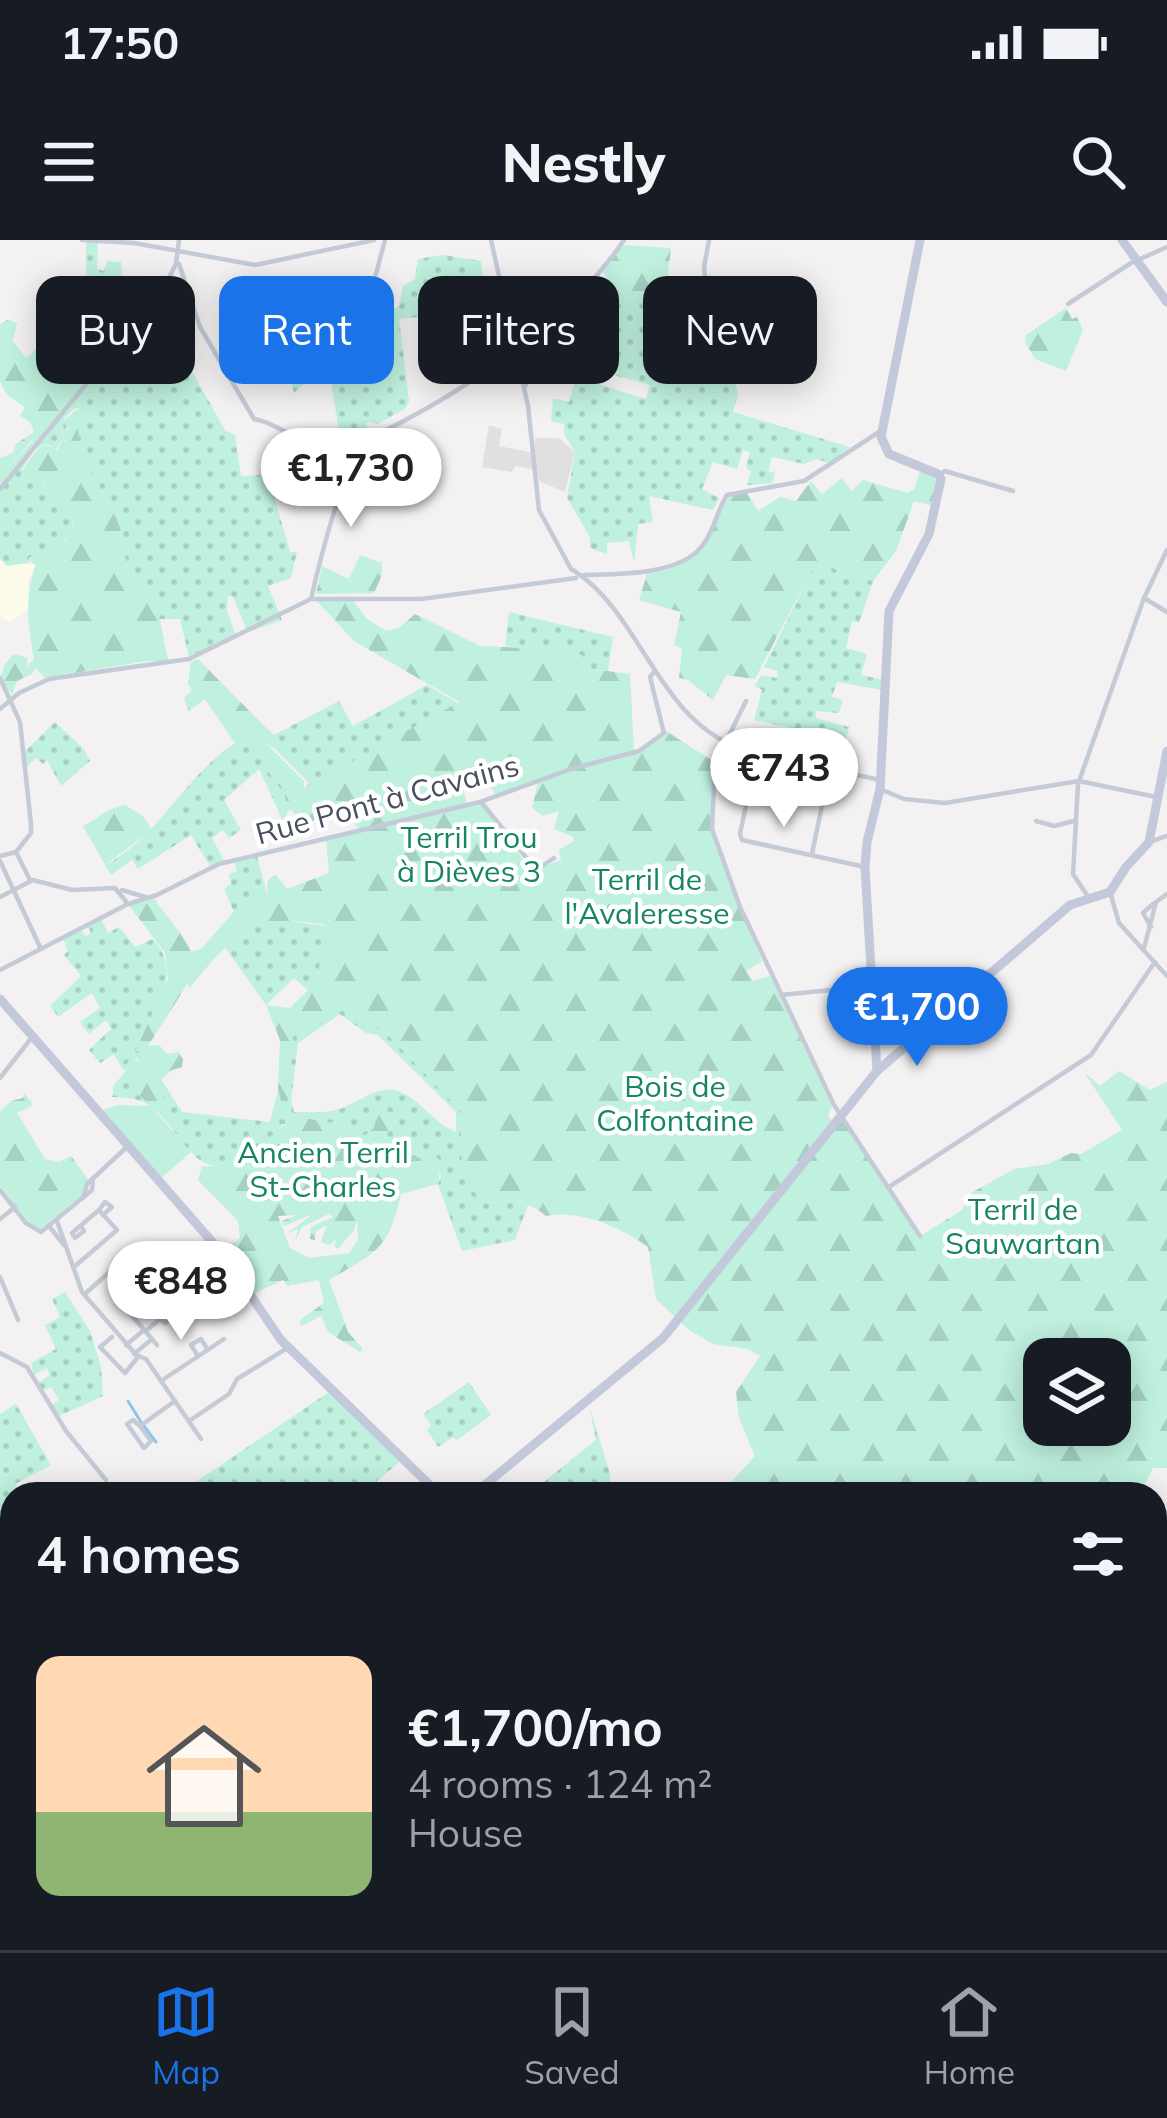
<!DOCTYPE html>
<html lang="en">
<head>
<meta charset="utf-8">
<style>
	body { margin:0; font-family:Mulish,sans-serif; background:#242831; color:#f1f3f6; height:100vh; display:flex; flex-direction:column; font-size:45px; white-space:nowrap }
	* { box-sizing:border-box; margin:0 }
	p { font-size:39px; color:#9ea1a6 }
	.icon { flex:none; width:66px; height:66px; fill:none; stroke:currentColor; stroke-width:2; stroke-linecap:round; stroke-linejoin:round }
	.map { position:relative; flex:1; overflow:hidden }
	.panel { position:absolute; left:0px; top:1242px; width:1167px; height:468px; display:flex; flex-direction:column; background:#171b24; border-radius:36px 36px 0 0; box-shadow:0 6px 30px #0003 }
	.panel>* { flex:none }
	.top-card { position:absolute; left:36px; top:36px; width:1095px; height:108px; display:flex; gap:24px }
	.controls { position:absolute; left:1023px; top:1098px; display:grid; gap:24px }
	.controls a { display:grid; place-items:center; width:108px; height:108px; border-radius:24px; background:#171b24; box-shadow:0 6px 30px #0003; font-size:60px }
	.price { position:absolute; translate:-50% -102px; padding:0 27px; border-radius:42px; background:#fff; color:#222; font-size:39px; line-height:78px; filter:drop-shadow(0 3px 6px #0008) }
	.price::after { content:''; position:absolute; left:50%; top:72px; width:36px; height:27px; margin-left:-18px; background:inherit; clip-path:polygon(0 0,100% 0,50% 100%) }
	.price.selected { background:#1a73e8; color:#fff }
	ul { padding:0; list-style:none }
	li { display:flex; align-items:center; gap:36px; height:300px; padding:0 36px }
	li span { display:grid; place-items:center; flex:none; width:336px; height:240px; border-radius:24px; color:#555 }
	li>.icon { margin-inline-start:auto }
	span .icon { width:144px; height:144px; fill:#fffc; stroke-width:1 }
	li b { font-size:51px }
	h2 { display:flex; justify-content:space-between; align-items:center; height:144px; padding:0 36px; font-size:51px }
	.tag { padding:0 42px; border-radius:24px; background:#171b24; box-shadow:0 6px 30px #0003; font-size:42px; line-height:108px }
	.tag.selected { background:#1a73e8; color:#fff }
	.status { display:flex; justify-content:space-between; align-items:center; height:84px; padding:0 60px; background:#171b24; direction:ltr }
	.status svg { height:33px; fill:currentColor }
	header { display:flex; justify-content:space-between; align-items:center; height:156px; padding:0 36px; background:#171b24; font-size:54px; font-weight:800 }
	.menu { display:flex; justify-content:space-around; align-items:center; height:168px; border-top:3px solid #363941; background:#171b24; font-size:33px; color:#9ea1a6 }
	.menu a { display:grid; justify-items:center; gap:6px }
	.menu .selected { color:#1a73e8 }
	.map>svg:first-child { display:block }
	.commercial { fill:#fdfceb }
	.education { fill:#e1dfe0 }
	.grass { fill:url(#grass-dots); fill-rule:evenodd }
	.forest { fill:url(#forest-firs); fill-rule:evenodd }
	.pitch { fill:#bff1de }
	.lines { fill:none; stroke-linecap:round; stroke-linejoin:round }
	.stream { stroke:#8bc4ef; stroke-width:3 }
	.street { stroke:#c4cad6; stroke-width:4.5 }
	.secondary { stroke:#c3c9da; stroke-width:9 }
	.labels { text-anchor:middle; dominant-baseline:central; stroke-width:9; stroke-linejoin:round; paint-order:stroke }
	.street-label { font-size:30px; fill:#484f5f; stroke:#fff }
	.park-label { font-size:30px; fill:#158565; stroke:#fff }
</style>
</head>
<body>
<div class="status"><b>17:50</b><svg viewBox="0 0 49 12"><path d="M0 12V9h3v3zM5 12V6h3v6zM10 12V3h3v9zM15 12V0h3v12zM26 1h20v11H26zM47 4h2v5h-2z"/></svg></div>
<header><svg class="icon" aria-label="menu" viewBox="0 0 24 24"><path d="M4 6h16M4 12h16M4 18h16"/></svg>Nestly<svg class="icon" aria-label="search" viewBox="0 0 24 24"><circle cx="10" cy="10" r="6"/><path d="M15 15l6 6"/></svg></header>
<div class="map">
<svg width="1167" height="1710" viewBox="0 0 1167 1710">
	<defs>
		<pattern id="grass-dots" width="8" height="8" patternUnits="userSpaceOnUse" patternTransform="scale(3)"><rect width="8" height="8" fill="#bff1de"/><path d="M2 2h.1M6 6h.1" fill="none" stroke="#a6d0c1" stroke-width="1.8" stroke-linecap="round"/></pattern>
		<pattern id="forest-firs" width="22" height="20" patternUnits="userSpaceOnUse" patternTransform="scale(3)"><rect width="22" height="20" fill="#bff1de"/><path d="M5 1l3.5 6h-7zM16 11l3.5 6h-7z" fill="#a6d0c1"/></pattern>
	</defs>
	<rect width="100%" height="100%" fill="#f3f1f1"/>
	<!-- commercial -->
	<polygon class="commercial" points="0,319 7,325 16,322 35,325 28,341 29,369 9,382 0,376"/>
	<!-- education -->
	<polygon class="education" points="489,185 502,189 499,206 534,213 535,198 559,198 575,212 565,252 539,241 537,230 515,226 512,232 482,227"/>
	<!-- grass -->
	<g class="grass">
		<path d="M86 0 98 1 97 29 104 31 107 21 121 22 122 40 133 42 136 82 156 60 175 115 182 114 225 190 235 195 241 236 268 235 290 312H297L291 338 268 346 282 380 248 392 233 357 228 356 227 371 236 395 189 417 180 379H159C154 361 143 355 133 340 122 323 126 303 119 284 109 258 87 232 81 207 77 193 76 183 83 170L75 168 64 178C70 193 62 197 56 209L47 204 36 208 21 230 27 236H41L45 249 74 276 71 296 29 318 28 323 7 326 0 319V236L30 204 99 109 76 96 102 93 86 34Z"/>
		<path d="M443 15 481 21 484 50 471 51 474 60 466 68 441 65 439 75 399 79 409 161 405 169 377 184 367 182 365 195 339 192 328 122 294 153 288 126C259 123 262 105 255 82L261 79 251 66 253 52 299 89 335 78 389 80 390 71 399 66 403 46 415 39 418 19Z"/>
		<polygon points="617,56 665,59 657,110 692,109 694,135 702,135 701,126 732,125 738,155 733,172 850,207 830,223 816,219 804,224 772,217 768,231 775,233 772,243 747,245 751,232 746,227 750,212 743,210 737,229 713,222 702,249 719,258 713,270 649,256 653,282 638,284 634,322 629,301 607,303 607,314 590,308 590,297 567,258 575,212 564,194 564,184 551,181 553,158 569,162 576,137 646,159 650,145 580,126 576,121 579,87 587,87 587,78 571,65 578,58 590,70 614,70"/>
		<polygon points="826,326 873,341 859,383 852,381 846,408 867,414 861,435 884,440 883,450 837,442 832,457 843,460 839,473 816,471 816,478 849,487 846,499 754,480 762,450 755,446 761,435 777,438 778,431 764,427 812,330"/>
		<polygon points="509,372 613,397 608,431 584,428 581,415 505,406"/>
		<path d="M427 445 461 465 307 551 308 542 274 508 265 503 290 552 293 568 289 571 285 564 277 568 259 529 224 560 241 590 229 598 223 590 212 598 225 622 211 628 191 595 138 629 132 620 111 635 105 625C158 598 182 540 231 506 241 499 255 497 267 494V488L274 495 339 461 353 486Z"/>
		<polygon points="55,482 84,509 90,521 61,546 47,520 43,524 36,518 23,530 21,515"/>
		<polygon points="257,616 268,657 234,672 224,649 231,644 229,634 237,631 234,620"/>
		<path d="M101 679 108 693 119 687 135 707 153 699C184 732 155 777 136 810L142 814 143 821 139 823 137 817 123 830 114 814 100 823 89 810 111 789 106 780 89 794 80 782 100 768 92 753 58 777 50 766 81 736 64 715 68 711 63 698 81 689 85 696 91 694 88 685Z"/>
		<polygon points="277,680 327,686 317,741 309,751 294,738 266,765 224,706 248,688"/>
		<path d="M345 765 369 787 381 788 463 873 461 895 487 964 508 960 528 965 515 1000 462 1011 438 944 441 936 433 913 393 925 380 904 396 880 362 898 341 882 325 883 309 878 296 884H282C275 899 259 906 246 915 194 950 184 890 149 865 137 857 126 858 112 857L114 845 125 832 152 847 161 839 182 872 270 882 278 850 280 862 291 797ZM340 774 366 793 378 795 456 872V892C435 884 423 863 403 853 379 840 355 868 332 871 320 873 306 872 294 872L291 860 298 803Z"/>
		<polygon points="65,1052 90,1091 101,1127 103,1156 57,1177 50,1166 59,1160 51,1147 42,1151 37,1143 50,1135 47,1128 34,1135 31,1123 56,1109 45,1085 60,1077 52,1059"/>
		<polygon points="469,1142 491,1175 457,1200 453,1197 438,1207 427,1190 431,1185 423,1174"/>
		<polygon points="332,1150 403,1219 376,1242 379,1254 178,1254"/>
		<polygon points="16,1164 51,1225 15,1244 21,1254 12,1254 12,1307 0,1315 0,1174"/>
		<polygon points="589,1165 610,1234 610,1254 520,1254 532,1245 534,1250 596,1200"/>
		<polygon points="1155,1579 1167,1583 1167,1710 1123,1710 1118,1706 1120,1698 1155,1698 1155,1642 1160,1623 1155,1620"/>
		<polygon points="67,1698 233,1698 249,1710 60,1710"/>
	</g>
	<!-- forest -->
	<g class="forest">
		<polygon points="621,5 671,8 665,59 600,56 607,37 603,32"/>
		<polygon points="1066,68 1072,79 1077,77 1083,90 1066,131 1035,119 1025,102 1026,95"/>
		<path d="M7 80 17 83 13 101 26 118C32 114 36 108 41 104 62 85 90 103 109 116L36 203 32 200 0 236V218L13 213 16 204 34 192 30 182 20 176 25 167 7 155 0 142V84Z"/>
		<path d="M76 170H84C61 203 112 256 121 291 126 306 123 322 131 337 137 347 150 354 155 366 163 382 163 404 169 421H147L45 438 36 428 32 434 17 441 12 455 0 438 5 424 14 414 28 418 26 427 34 419C28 387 24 356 36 325L28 320 55 301 66 300 75 282 46 250 42 237 28 238 22 231 38 208 47 205 57 210 67 189 64 181Z"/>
		<path d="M921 229 936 239 933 266 914 261 896 311 873 341 827 326 812 330 755 439 726 435 713 460 688 440 679 438 682 408 674 405 681 372 639 360 647 334C706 325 703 301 729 256L747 253 758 271 780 257 796 261 811 241 822 254 842 238 852 251 863 240 908 253 914 249Z"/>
		<polygon points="360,315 382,323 382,335 374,353 316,354 322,326 349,339"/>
		<path d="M352 359 367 379 386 391 399 388 415 374 480 406 551 409 582 415 584 428 630 434 634 513 666 491 716 523 710 590 762 721 746 731 753 741 770 736 832 866 828 876 832 881 839 874 920 996 962 970 971 953 1014 929 1048 924 1071 913 1081 914 1122 890 1084 832 1100 846 1119 831 1150 850 1167 842V1228H1153L1140 1254H720L755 1216 739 1178 736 1152 760 1116 748 1109 713 1104 689 1090 656 1059 648 1007C621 987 579 969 546 976 528 960 509 960 487 964 454 940 461 906 463 873L381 788 369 787 345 765 293 797 287 869 283 868 278 850 280 800 266 765 290 768 317 741 326 685C251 673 234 694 189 749L188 743 148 806 159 805 167 814 178 812 183 819 182 827 172 830 153 847 162 851 165 860 157 867C141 862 127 840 124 827L133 816 139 823 143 821 142 814 136 810 168 739 165 713 128 664 154 658C164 675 187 697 191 712L202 708 238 667 268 657C267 648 265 638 276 635L287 649 329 633 326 600 359 590 349 575 316 579 305 585 289 568 283 583 277 568 286 563 285 551 277 545 253 507 237 506 205 459 189 471 184 458 192 450 188 444 191 422 198 419 269 491 266 503 304 541V548L459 462 354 401 317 361ZM483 536 496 555 538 541 532 568 543 576 559 571 554 589 573 597 574 601 559 610 561 620 538 628 528 626 480 563 467 564 462 544ZM1044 1119H1110V1185H1044Z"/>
		<path d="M125 565 144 577 152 590 105 625 83 586C95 580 109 567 125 565Z"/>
		<polygon points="24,852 33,865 17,873 45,919 59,922 71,916 88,939 81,956 40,989 28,981 0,946 0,872 11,861 23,858"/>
		<path d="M385 871 392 872 396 879 380 904 393 925 433 913 441 922 438 944 401 954C389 1010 375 1013 329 1040L348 1092 363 1109 360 1112 328 1092 321 1076 301 1086 300 1080 324 1063 319 1040 287 1046 283 1040 251 1055 221 1012 240 998 238 981 198 940 202 926C237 929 263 904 288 881L296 884 308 878 325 883 341 882 362 897 373 889 379 874ZM313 974 286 994 298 989 295 1002 302 987 329 974 333 977 311 987 310 999 315 1000 316 991 327 985 321 1002 329 1005 337 999 334 1005 338 1009 354 990 357 980 358 1000 349 1013 309 1018 290 1008 278 976 297 975 282 981 284 986Z"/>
	</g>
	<!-- pitch -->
	<polygon class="pitch" points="117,865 151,866 191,912 159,940 100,871"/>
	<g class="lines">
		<!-- stream -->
		<g class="stream">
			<polyline points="128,1161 141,1182"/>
			<polyline points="144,1186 156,1202"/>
			<polyline points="193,1250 196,1254"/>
		</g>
		<!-- street -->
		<g class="street">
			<polyline points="82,0 134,3 255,25 374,0"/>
			<polyline points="491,0 528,166 539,270 571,329"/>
			<polyline points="709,0 704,27 712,119"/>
			<path d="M179 24 200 87 254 179C275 182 288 198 310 199 319 200 330 196 339 194L355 211"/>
			<polyline points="1068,64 1131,23 1167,7"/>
			<polyline points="365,75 385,0"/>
			<polyline points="476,76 484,87 510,98"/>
			<polyline points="516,117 526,145"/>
			<polyline points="345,196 367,199"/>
			<polyline points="940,235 945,231 1013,251"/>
			<polyline points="0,249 161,53 176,24 179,0"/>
			<path d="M573 330C642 374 656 477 739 508 750 513 753 517 765 515L880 540"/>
			<path d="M584 335C617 334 679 336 702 306 714 292 717 270 727 255L804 241 882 190"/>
			<polyline points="1144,358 1167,372"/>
			<path d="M311 359C319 324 344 221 367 199 458 157 568 83 624 0"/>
			<polyline points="0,438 20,482 31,584 31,593 16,612"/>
			<polyline points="746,461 715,524 712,589 740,667 834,865 920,996"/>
			<polyline points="0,469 19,453 49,439 189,419 311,359 421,359 576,338"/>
			<polyline points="756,518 740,594 742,600 865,627"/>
			<polyline points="880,549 904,559 945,563 1079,541 1156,557"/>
			<polyline points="481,562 533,626 539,628 554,618"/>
			<polyline points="1036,581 1054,586 1074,581"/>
			<polyline points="1149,602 1167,596"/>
			<polyline points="812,614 829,531"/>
			<polyline points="0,616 16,612 30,640"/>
			<polyline points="0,621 40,707"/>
			<polyline points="122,650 145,657"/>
			<polyline points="1110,652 1119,683 1167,736"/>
			<polyline points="0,657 33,640 72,650 115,648 128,664"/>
			<polyline points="1089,658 1073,634 1078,544 1144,358 1167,310"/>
			<polyline points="1151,687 1143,673 1153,664"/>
			<polyline points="1144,708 1156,662 1167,654"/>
			<polyline points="0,730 128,664 157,655 219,624 480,562 571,529 639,511 664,493 650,437 655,431"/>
			<polyline points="781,755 870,746"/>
			<polyline points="0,838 33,796"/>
			<polyline points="889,947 1091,815 1155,722"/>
			<polyline points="0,950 26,983 41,992 92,950 93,939"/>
			<polyline points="83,958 87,944 129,905"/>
			<polyline points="99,970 105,962 112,967 103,975"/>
			<polyline points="0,979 14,968"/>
			<polyline points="57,981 82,1052 138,1117 125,1133 100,1107 112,1097"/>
			<polyline points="49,986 64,1005"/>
			<polyline points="74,1027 117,990 99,970 72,993 75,998 84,991 81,986"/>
			<polyline points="0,1037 18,1080"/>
			<polyline points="145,1052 155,1043 159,1048 150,1057 139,1048 121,1063 157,1105"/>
			<polyline points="86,1053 115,1027 127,1032 142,1019 138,1014 123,1027"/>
			<polyline points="146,1091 168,1072 173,1076 165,1083 160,1079"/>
			<polyline points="152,1099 134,1114 146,1119 201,1199"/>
			<polyline points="126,1105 144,1090"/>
			<polyline points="0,1113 27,1127 66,1191 106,1240"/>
			<polyline points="198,1116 191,1105 201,1099 208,1110"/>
			<polyline points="161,1141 224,1099"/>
			<polyline points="189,1181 229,1154 237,1139 289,1107"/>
			<polyline points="140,1186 151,1201 144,1208 127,1184 133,1180 140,1186 175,1161"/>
			<polyline points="1155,1560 1167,1549"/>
			<polyline points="891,1698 894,1710"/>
			<polyline points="794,1710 801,1698"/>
			<polyline points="1101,1710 1103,1698"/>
		</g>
		<!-- secondary -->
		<g class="secondary">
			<polyline points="1122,0 1167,62"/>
			<polyline points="0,759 221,1012 281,1100 439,1254"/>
			<polyline points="877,831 865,627 867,602 880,549 889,371 929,294 941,239 938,234 889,214 881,197 920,0"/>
			<polyline points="474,1254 663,1098 877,831 1070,665 1110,652 1126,627 1149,602 1167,511"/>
			<polyline points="0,1518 12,1527"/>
			<polyline points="224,1698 249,1710"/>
			<polyline points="525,1698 526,1710"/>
		</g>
	</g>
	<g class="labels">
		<!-- street labels -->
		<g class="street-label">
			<text transform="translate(387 559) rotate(-15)">Rue Pont à Cavains</text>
		</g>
		<!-- park labels -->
		<g class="park-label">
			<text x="469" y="597">Terril Trou<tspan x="469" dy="34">à Dièves 3</tspan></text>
			<text x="647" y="639">Terril de<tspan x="647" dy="34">l'Avaleresse</tspan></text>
			<text x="675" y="846">Bois de<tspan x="675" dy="34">Colfontaine</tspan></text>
			<text x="323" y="912">Ancien Terril<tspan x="323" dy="34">St-Charles</tspan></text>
			<text x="1023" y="969">Terril de<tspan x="1023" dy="34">Sauwartan</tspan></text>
		</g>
	</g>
</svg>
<div class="controls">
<a><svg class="icon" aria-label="layers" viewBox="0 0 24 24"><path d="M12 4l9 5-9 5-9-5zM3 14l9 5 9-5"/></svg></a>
</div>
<b class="price" style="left:351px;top:290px">€1,730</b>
<b class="price" style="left:784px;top:590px">€743</b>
<b class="price selected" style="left:917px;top:829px">€1,700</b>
<b class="price" style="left:181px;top:1103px">€848</b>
<div class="top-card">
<a class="tag">Buy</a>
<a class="tag selected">Rent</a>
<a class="tag">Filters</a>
<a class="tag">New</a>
</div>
<section class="panel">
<h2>4 homes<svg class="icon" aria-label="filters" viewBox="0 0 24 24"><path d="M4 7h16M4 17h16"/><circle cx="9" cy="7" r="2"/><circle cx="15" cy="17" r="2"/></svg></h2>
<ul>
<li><span style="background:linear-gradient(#ffd9b3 65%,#8fb573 0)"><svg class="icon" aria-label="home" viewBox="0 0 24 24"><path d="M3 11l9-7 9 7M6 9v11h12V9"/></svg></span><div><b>€1,700/mo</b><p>4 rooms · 124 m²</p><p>House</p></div></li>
</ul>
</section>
</div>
<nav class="menu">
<a class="selected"><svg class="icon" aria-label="map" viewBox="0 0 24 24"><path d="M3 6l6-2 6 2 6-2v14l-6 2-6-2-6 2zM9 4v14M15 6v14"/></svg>Map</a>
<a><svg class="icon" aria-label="saved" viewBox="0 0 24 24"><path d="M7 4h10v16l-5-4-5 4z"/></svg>Saved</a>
<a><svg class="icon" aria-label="home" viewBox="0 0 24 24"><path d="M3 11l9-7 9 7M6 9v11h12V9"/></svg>Home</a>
</nav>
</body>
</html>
